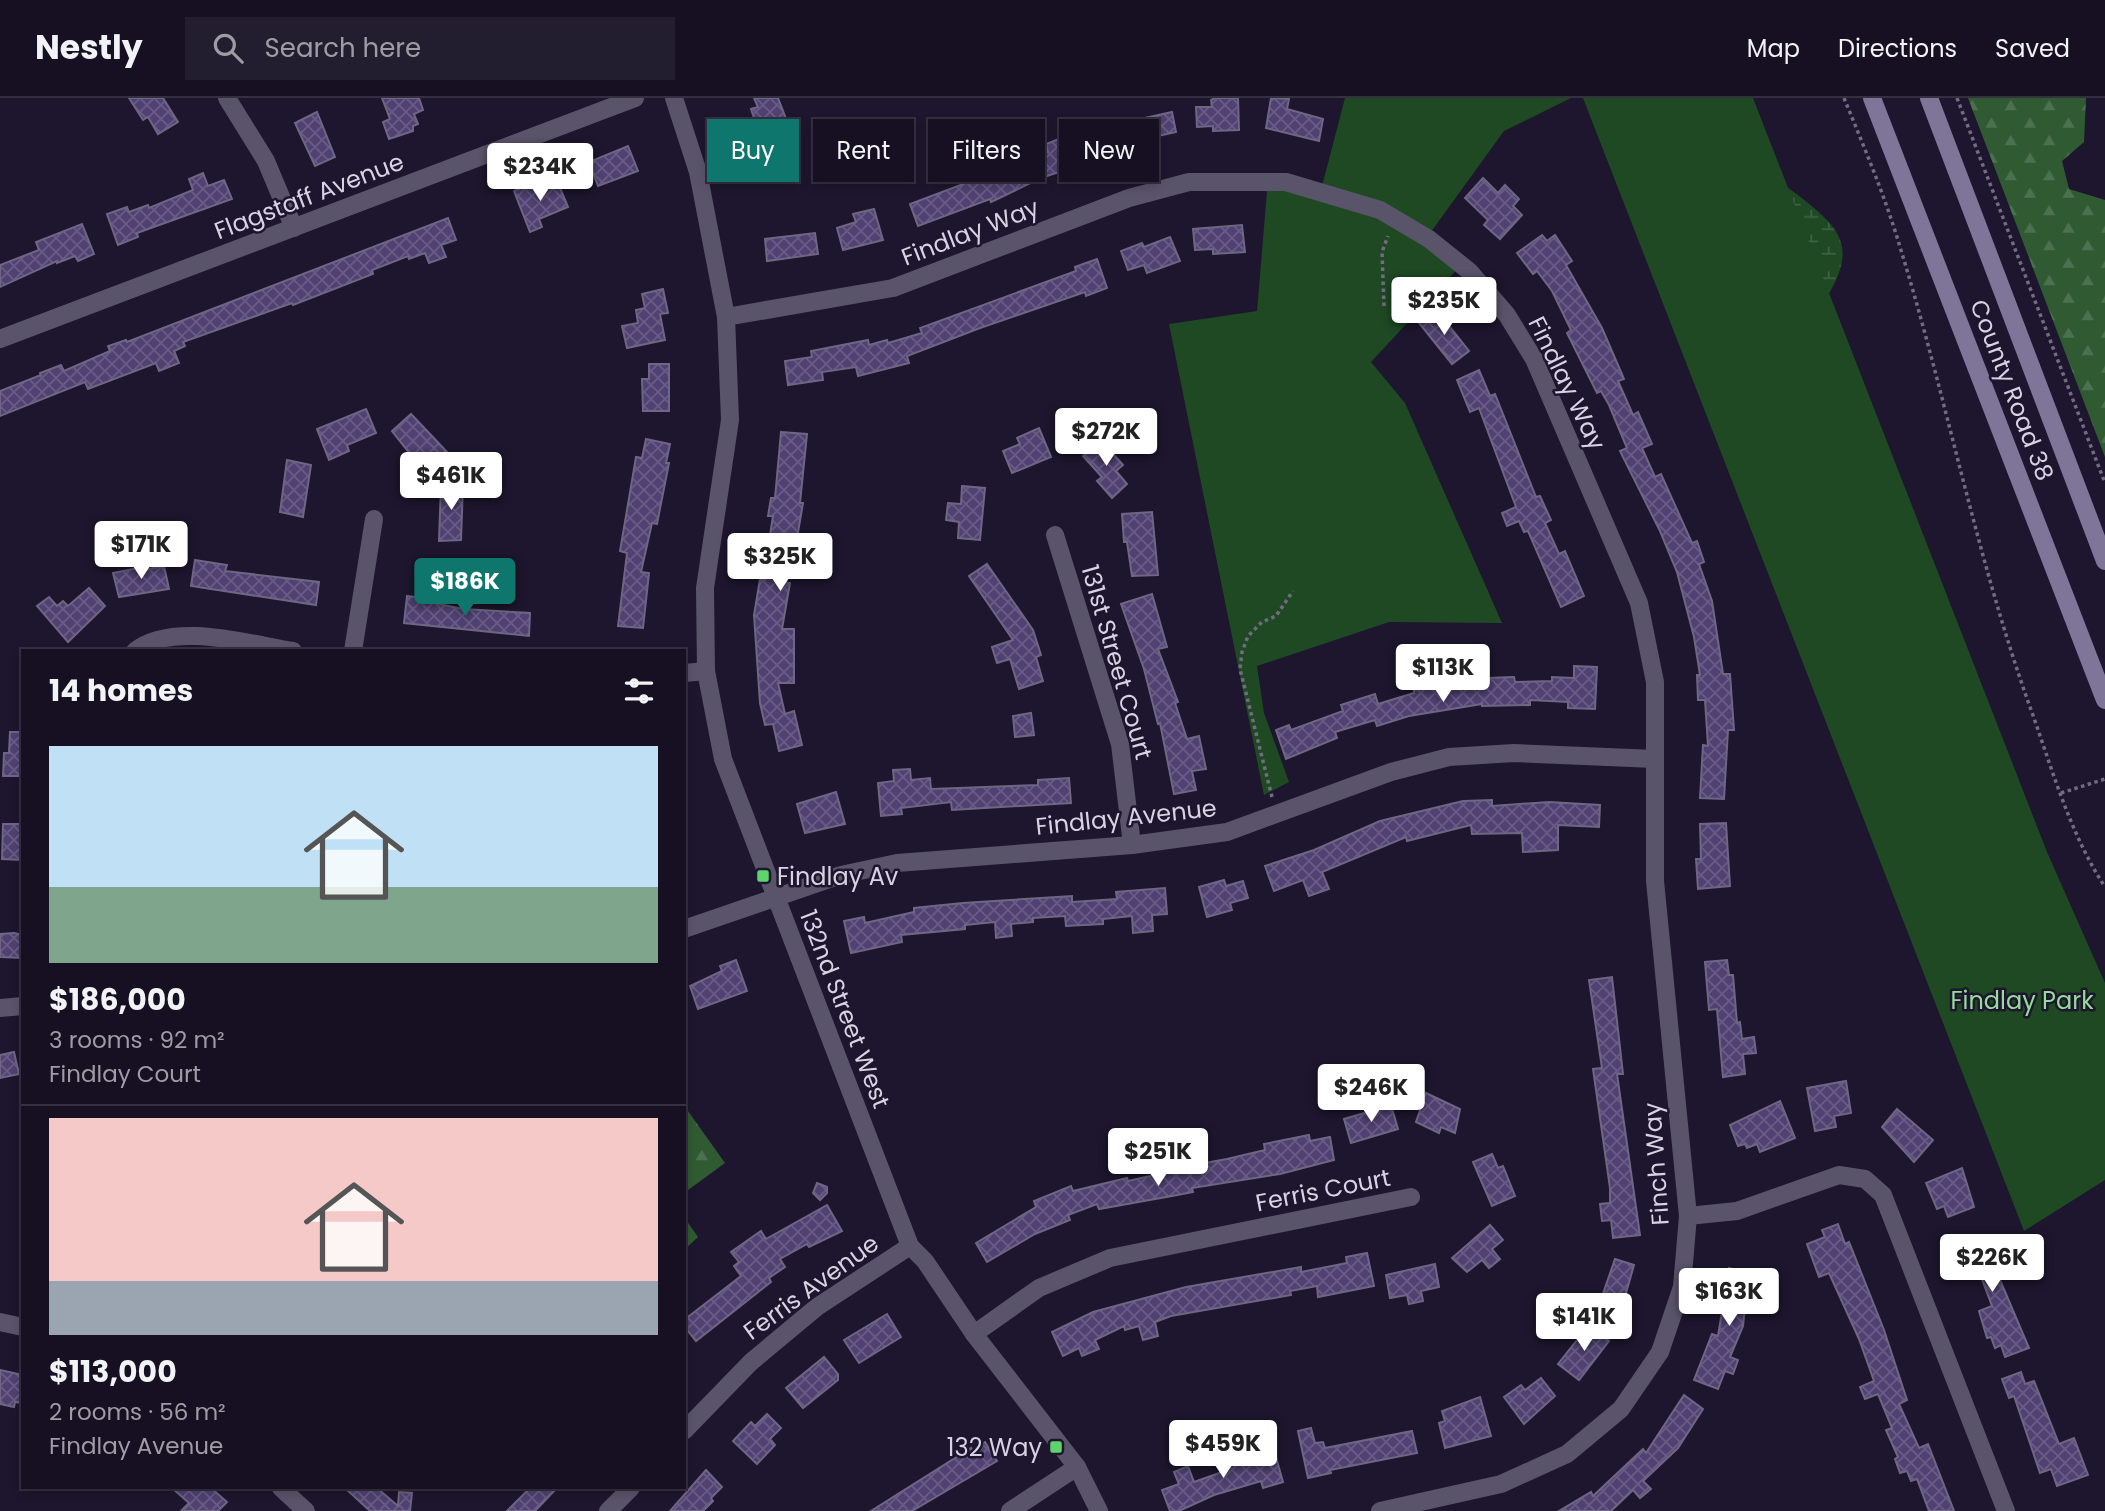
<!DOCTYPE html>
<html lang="en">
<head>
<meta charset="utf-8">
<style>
	body { margin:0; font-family:Poppins,sans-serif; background:#231e2f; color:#f1f3f6; height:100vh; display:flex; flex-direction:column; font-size:26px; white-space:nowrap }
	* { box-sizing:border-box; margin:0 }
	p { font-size:23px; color:#9e9da5 }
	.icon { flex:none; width:38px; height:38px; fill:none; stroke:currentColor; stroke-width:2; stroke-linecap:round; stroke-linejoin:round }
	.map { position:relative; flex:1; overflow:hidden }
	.details { position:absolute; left:21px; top:551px; width:665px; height:840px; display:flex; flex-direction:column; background:#161022; border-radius:0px; box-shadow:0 4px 10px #0003,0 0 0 2px #353040 }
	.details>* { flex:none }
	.top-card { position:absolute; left:707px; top:21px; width:665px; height:63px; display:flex; gap:14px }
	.price { position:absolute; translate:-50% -60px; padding:0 16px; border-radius:7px; background:#fff; color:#222; font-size:23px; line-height:46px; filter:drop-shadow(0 2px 4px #0008) }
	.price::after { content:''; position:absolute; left:50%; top:42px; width:21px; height:16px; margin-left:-10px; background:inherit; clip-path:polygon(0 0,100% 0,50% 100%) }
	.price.on { background:#0f766e; color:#fff }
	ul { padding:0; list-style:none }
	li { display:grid; align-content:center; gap:14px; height:371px; padding:0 28px }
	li+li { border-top:2px solid #353040 }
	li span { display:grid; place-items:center; height:217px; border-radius:0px; color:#555 }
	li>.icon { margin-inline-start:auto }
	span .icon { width:126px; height:126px; fill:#fffc; stroke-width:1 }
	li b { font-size:30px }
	h2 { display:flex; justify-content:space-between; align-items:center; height:84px; padding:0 28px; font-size:30px }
	.pill { padding:0 24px; border-radius:0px; background:#161022; box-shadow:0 4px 10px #0003,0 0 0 2px #353040; font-size:24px; line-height:63px }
	.pill.on { background:#0f766e; color:#fff }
	header { display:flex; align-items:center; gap:42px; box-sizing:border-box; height:98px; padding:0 35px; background:#161022; border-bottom:2px solid #353040 }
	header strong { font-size:33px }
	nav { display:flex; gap:38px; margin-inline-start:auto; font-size:24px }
	.search { width:490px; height:63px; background:#231e2f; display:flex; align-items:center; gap:18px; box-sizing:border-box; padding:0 24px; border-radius:0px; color:#9e9da5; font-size:26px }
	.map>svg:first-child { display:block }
	.forest { fill:url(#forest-firs) }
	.wetland { fill:url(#wetland-marsh) }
	.park { fill:#1e4923 }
	.building { fill:url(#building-cross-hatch); stroke:#6e6683; stroke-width:2 }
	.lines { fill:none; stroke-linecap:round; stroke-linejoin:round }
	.path { stroke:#726c81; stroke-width:3.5; stroke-dasharray:3.5 3.5; stroke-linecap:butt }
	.minor { stroke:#5a546b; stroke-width:18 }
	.tertiary { stroke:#5a546b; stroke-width:18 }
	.secondary { stroke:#7e7599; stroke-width:18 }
	.poi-dot { fill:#5ed56c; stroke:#1d162e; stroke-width:2.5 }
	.labels { text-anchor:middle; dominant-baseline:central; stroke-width:5; stroke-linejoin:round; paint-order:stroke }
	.street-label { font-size:24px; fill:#d7d3e3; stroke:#1d162e }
	.poi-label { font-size:24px; fill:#d7d3e3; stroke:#1d162e; text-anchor:start }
	.park-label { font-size:24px; fill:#97da9a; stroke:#1d162e }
</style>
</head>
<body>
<header>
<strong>Nestly</strong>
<div class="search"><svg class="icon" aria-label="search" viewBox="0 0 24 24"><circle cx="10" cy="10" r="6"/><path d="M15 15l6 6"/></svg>Search here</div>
<nav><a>Map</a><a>Directions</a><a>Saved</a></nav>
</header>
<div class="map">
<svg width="2105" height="1413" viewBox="0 0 2105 1413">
	<defs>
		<pattern id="forest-firs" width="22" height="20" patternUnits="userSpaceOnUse" patternTransform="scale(1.75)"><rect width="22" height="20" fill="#2f5a32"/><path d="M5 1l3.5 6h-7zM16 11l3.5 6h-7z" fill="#4c7150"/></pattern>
		<pattern id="wetland-marsh" width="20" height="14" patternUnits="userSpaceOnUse" patternTransform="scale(1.75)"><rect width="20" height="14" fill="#1e4923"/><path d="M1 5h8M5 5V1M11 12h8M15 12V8" fill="none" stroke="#3e6243"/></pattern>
		<pattern id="building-cross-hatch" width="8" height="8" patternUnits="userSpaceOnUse" patternTransform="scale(1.75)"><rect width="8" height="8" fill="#504172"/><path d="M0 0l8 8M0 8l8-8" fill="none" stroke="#685c86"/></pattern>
	</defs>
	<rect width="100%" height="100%" fill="#1d162e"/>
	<!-- forest -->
	<g class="forest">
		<polygon points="1968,0 2086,0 2084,44 2062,63 2069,91 2105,102 2105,359"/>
		<polygon points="688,1013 725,1065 684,1095 684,1014"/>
		<polygon points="684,1119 698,1139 684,1152"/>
	</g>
	<!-- wetland -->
	<path class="wetland" d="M1783 86C1845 132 1863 148 1816 216Z"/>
	<!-- park -->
	<g class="park">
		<polygon points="1345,0 1571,0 1504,33 1428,138 1461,167 1371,264 1405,305 1502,525 1389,524 1257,568 1264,615 1289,684 1264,697 1169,226 1257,213 1268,81 1321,92"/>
		<polygon points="1583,0 1753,0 2047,754 2105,885 2105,1082 2024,1133"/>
	</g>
	<!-- building -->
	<g class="building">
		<polygon points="129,0 163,0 178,24 158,36 148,19 143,22"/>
		<polygon points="382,0 419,0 423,12 414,16 418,26 413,28 413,33 389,41 383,24 390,21"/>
		<polygon points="754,0 778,0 788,26 784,28 787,35 749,47 741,25 754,20 751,11 758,9"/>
		<polygon points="1215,0 1238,0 1239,32 1213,33 1213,28 1197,29 1196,9 1212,9 1211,2"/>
		<polygon points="1271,0 1289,1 1287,11 1323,21 1319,43 1266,30"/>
		<polygon points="317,14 335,59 315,68 295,25"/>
		<polygon points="1172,14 1176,34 1126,45 1122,25"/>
		<polygon points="1089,29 1101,60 1041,80 991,104 990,101 918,128 910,106 1048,54 1046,46"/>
		<polygon points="628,48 638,73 598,88 589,64"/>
		<polygon points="203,75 208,88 224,82 232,101 137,135 138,139 118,147 107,116 127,109 129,114 148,107 149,110 193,92 189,81"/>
		<polygon points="1483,80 1498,95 1505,87 1519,101 1513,108 1522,117 1500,141 1484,127 1488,122 1465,100"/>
		<polygon points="536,84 539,92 558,85 568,109 539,121 542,129 530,134 514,93"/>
		<polygon points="874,111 883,142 843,152 837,130 856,124 853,116"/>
		<polygon points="448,120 456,142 441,147 446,159 429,165 425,155 409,161 408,158 372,172 373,176 293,207 292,205 183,244 185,248 174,253 179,265 159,273 156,265 88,291 85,284 0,318 0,293 41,277 40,275 61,267 64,273 110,253 108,248 126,242 127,244"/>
		<polygon points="82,126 94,156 78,163 75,158 57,165 57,163 0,189 0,167 39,152 36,144"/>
		<polygon points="1242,127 1245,154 1213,156 1213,151 1195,152 1193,131"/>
		<polygon points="815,135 818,156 767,163 765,141"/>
		<polygon points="1542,137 1547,143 1555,137 1572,163 1566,167 1602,230 1624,281 1618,283 1633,317 1638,314 1652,346 1642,350 1655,379 1661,376 1692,445 1697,443 1704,464 1699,466 1712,503 1723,576 1730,576 1734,632 1728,632 1724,701 1700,700 1703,647 1708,648 1705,602 1698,602 1697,577 1700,577 1694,539 1677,474 1660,433 1620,353 1627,350 1609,307 1601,293 1597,295 1567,235 1571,232 1552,193 1537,173 1533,176 1517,155"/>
		<polygon points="1170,139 1180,163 1147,175 1144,167 1128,172 1121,153 1142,145 1144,149"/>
		<polygon points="1097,161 1107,190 1086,198 1085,194 980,230 907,258 909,265 858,278 856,269 822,274 823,282 788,287 785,263 812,259 811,253 868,242 869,247 887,242 888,245 922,235 920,230 1076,173 1075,169"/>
		<polygon points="663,191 668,215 660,216 665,242 627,250 622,228 638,225 636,212 645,210 642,196"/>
		<polygon points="1436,211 1469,253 1452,266 1419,225"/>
		<polygon points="649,266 669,266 669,313 643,313 642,281 649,281"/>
		<polygon points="1479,272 1490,298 1495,296 1536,399 1540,398 1551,422 1545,425 1559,456 1565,453 1584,498 1561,509 1528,433 1524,434 1519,423 1507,428 1502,415 1516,409 1479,310 1470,314 1457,282"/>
		<polygon points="366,311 376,335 347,347 349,353 329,362 317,331"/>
		<polygon points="411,316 448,355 426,376 392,333"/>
		<polygon points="1039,330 1051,359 1012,375 1003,353 1020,346 1017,340"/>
		<polygon points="781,334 807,336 800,405 803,405 794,458 789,457 784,484 790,485 782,531 794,531 794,585 778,585 785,616 794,613 802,647 779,653 773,626 765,627 760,605 754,517 760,481 765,482 773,438 770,437 773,418 768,418 771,400 775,400"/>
		<polygon points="646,341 670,346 666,365 669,365 657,426 652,425 641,474 649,475 643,530 618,528 627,455 620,453 636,359 642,360"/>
		<polygon points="1101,342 1123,367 1116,373 1127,386 1112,400 1097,383 1102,379 1083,358"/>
		<polygon points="287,362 311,367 303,419 280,414"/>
		<polygon points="441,386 463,386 461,442 439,443"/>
		<polygon points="962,388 985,390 980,442 958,440 959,424 946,422 948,405 961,406"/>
		<polygon points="1152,414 1158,477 1132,478 1127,444 1124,444 1122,416"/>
		<polygon points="195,462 227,467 225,473 319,484 316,507 191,488"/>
		<polygon points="987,466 1033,532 1041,557 1036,559 1043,583 1019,591 1010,561 997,565 992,549 1013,542 969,478"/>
		<polygon points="148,468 148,471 164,468 169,491 119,499 113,475"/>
		<polygon points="89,490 105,508 68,544 37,508 49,499 57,508 63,503 68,508"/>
		<polygon points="1152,496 1167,549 1158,551 1178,604 1175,605 1187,641 1199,638 1206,671 1192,673 1196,692 1174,696 1160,625 1158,626 1144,571 1121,506"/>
		<polygon points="407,498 439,502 439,506 463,511 530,515 529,538 404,525"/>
		<polygon points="1574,568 1597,569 1595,611 1568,610 1568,604 1530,602 1530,607 1482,608 1482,606 1409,618 1377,628 1375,622 1335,634 1337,640 1286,661 1276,632 1289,627 1291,632 1343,613 1341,607 1375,596 1378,606 1414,595 1414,592 1427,589 1425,576 1444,572 1447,586 1487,580 1514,579 1515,584 1552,583 1552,579 1574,580"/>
		<polygon points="1031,615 1034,637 1015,639 1013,618"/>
		<polygon points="10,634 23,634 23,678 3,678 4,655 9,655"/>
		<polygon points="910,671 911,682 930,680 931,691 1038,687 1038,682 1069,680 1071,705 952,712 951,704 901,710 902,716 881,718 878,685 894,683 893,672"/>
		<polygon points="836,694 845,726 805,735 797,706"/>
		<polygon points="1492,702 1492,708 1549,704 1600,707 1599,729 1558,727 1558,752 1523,754 1522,735 1472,736 1471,727 1407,743 1406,739 1322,774 1329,791 1309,798 1303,782 1274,793 1265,768 1314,752 1380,723 1463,703"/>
		<polygon points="1726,725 1730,788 1698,791 1696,761 1701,761 1700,726"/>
		<polygon points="3,726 23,726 23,762 2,761"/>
		<polygon points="1224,782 1226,788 1243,783 1248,800 1230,805 1232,812 1207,819 1199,789"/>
		<polygon points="1165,790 1167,816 1152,817 1153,833 1133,835 1132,818 1103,821 1103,826 1066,828 1065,818 1033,820 1033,824 1011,826 1012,838 996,840 995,824 965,827 965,831 901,837 902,844 851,855 844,823 864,819 865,825 914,814 914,810 963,805 1072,798 1072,804 1117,801 1116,794"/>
		<polygon points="14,835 23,837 23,860 0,859 0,836"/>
		<polygon points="736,862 747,893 698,911 690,888 722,873 720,868"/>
		<polygon points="1727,862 1729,877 1733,877 1737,925 1740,924 1742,941 1754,939 1756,955 1743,956 1745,976 1723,979 1717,911 1709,912 1705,864"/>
		<polygon points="1612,879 1623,976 1617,976 1640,1137 1613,1140 1611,1122 1602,1123 1600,1106 1610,1105 1610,1090 1593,971 1602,970 1589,882"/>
		<polygon points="14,954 19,976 0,980 0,957"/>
		<polygon points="1846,983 1851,1015 1834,1018 1836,1029 1815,1033 1807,990"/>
		<polygon points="1426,995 1460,1011 1455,1035 1441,1029 1439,1035 1416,1024"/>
		<polygon points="1780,1003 1795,1040 1760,1054 1757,1046 1747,1050 1745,1046 1738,1048 1730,1027"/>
		<polygon points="1391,1007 1398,1031 1351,1045 1344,1021"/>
		<polygon points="1897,1011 1933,1042 1914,1064 1882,1029"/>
		<polygon points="1309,1037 1310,1043 1330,1039 1334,1062 1280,1076 1192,1090 1193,1094 1172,1098 1099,1111 1097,1106 1068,1117 1070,1122 1035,1136 987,1164 976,1145 1036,1109 1034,1103 1071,1088 1073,1093 1127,1080 1128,1083 1168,1074 1166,1065 1187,1062 1188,1068 1227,1061 1265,1052 1264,1046"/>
		<polygon points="1492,1056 1498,1070 1503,1068 1515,1098 1492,1108 1473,1064"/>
		<polygon points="1962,1070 1974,1109 1948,1119 1944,1108 1937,1111 1926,1085"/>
		<polygon points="817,1085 827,1089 827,1095 820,1102 813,1095"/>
		<polygon points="827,1107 842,1133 809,1149 807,1146 780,1161 785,1169 769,1180 771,1184 696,1243 684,1228 684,1222 741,1178 734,1168 739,1164 731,1154 761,1133 766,1141"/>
		<polygon points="1838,1126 1845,1146 1849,1144 1884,1232 1907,1302 1899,1306 1919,1350 1928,1346 1954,1413 1929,1413 1917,1381 1911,1383 1907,1373 1900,1375 1895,1361 1898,1359 1886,1332 1892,1330 1878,1296 1865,1301 1860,1289 1874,1283 1859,1241 1829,1175 1819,1179 1807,1146 1825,1139 1822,1132"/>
		<polygon points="1490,1127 1503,1142 1492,1151 1500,1161 1489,1170 1482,1162 1467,1174 1452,1160"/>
		<polygon points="1968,1140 1971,1148 1994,1140 2006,1179 2000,1182 2029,1250 2005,1259 2001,1247 1995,1250 1991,1239 1987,1240 1979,1213 1992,1208 1980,1176 1977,1177 1973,1167 1959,1172 1949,1147"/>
		<polygon points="1367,1155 1374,1188 1318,1199 1317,1188 1290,1193 1291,1197 1171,1218 1155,1224 1158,1238 1143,1242 1139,1228 1125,1232 1124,1228 1095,1242 1099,1251 1082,1258 1079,1250 1063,1258 1052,1234 1093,1214 1186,1189 1301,1169 1301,1174 1347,1165 1346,1159"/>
		<polygon points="1615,1161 1634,1167 1620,1216 1598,1210"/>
		<polygon points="1435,1166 1439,1189 1421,1193 1423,1203 1409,1206 1407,1197 1390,1200 1386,1177"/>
		<polygon points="1729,1170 1760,1178 1756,1211 1745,1209 1743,1228 1730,1259 1738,1262 1733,1276 1725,1273 1718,1291 1694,1282 1712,1236 1718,1238"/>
		<polygon points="887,1216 901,1239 859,1265 844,1242"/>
		<polygon points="1589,1227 1609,1243 1579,1282 1558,1266"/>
		<polygon points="824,1259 838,1276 838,1282 803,1310 786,1290"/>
		<polygon points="0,1272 23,1277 23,1305 15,1304 14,1309 0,1306"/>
		<polygon points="2021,1274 2025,1286 2034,1283 2059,1346 2074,1340 2088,1377 2057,1388 2051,1371 2040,1375 2014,1298 2009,1300 2002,1281"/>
		<polygon points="1541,1280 1555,1298 1524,1326 1504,1299 1521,1287 1525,1292"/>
		<polygon points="1684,1297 1703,1311 1678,1350 1643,1383 1651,1391 1640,1400 1633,1392 1611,1413 1559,1413 1591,1394 1593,1398 1643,1351 1646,1355"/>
		<polygon points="1480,1299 1491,1338 1445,1350 1439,1325 1445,1323 1442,1313"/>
		<polygon points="767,1316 781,1330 770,1341 775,1347 757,1366 733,1343 751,1324 755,1328"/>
		<polygon points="1311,1330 1315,1345 1323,1344 1325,1350 1412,1333 1417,1355 1330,1372 1331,1375 1308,1380 1298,1333"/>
		<polygon points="985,1344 997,1363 912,1413 871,1413 971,1350 972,1352"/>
		<polygon points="1274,1352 1283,1384 1263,1390 1261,1383 1214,1397 1179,1413 1170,1413 1162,1392 1179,1386 1174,1374 1188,1368 1194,1384 1225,1373 1223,1366"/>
		<polygon points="706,1372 722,1389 711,1400 713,1403 703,1413 670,1413"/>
		<polygon points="172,1390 211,1390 227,1404 218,1413 181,1413 189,1405"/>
		<polygon points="345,1390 377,1390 398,1408 399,1394 412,1395 410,1413 370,1413"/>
		<polygon points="530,1390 557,1390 535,1413 507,1413"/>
	</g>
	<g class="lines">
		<!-- path -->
		<g class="path">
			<path d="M1844 0C1864 49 1885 98 1900 149 1947 301 1976 458 2030 609 2052 670 2069 734 2105 789"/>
			<polyline points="1957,0 2105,385"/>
			<polyline points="1384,208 1382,154 1388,138"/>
			<polyline points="2061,695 2105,681"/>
			<polyline points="1272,699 1240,571 1242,554 1248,538 1262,524 1276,518 1293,493"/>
		</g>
		<!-- minor -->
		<g class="minor">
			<polyline points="227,0 266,63 294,130"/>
			<polyline points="726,219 893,190 1129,100 1189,84 1286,84 1380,112 1429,141 1469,173 1507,217 1534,261 1639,505 1655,584 1655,783 1688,1118 1682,1189 1660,1254 1621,1311 1567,1356 1501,1386 1380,1413"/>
			<polyline points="0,241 635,0"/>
			<polyline points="1055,437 1120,646 1132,747"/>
			<path d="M135 553C173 523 249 546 293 553"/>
			<polyline points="353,553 374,421"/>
			<polyline points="684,575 706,573"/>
			<polyline points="684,831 841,777 897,765 1132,747 1227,734 1391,674 1449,659 1514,655 1655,661"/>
			<polyline points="0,910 23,908"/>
			<polyline points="1688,1118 1737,1113 1839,1077 1865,1081 1883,1097 2006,1413"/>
			<polyline points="0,1224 23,1229"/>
			<polyline points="974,1236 1039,1190 1110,1160 1411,1099"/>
			<polyline points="684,1333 751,1264 817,1209 910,1148"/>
			<polyline points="281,1390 306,1413"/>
			<polyline points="608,1413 631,1390"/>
			<polyline points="1010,1413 1077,1369"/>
		</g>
		<!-- tertiary -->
		<polyline class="tertiary" points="674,0 698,74 726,219 730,322 705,490 706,573 723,661 910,1148 925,1163 974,1236 1077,1369 1099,1413"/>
		<!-- secondary -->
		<g class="secondary">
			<polyline points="1872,0 2105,602"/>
			<polyline points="1929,0 2105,463"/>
		</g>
	</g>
	<!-- markers -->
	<g class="poi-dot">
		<rect x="756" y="771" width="14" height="14" rx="3.5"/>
		<rect x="1049" y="1342" width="14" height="14" rx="3.5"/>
	</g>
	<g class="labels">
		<!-- street labels -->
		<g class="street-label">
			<text transform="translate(309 98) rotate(-21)">Flagstaff Avenue</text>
			<text transform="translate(970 134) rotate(-21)">Findlay Way</text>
			<text transform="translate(1567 285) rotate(64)">Findlay Way</text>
			<text transform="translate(2012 292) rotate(69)">County Road 38</text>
			<text transform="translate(1117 564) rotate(74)">131st Street Court</text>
			<text transform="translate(1126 719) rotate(-6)">Findlay Avenue</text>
			<text transform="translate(845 911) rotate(69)">132nd Street West</text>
			<text transform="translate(1656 1066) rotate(-94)">Finch Way</text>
			<text transform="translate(1323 1092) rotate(-11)">Ferris Court</text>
			<text transform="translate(811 1189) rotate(-36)">Ferris Avenue</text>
		</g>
		<!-- poi labels -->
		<g class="poi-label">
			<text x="777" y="778">Findlay Av</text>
			<text x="1042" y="1349" text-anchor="end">132 Way</text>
		</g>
		<!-- park labels -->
		<g class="park-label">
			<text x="2022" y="902">Findlay Park</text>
		</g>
	</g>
</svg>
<b class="price" style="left:540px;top:105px">$234K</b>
<b class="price" style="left:1444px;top:239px">$235K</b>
<b class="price" style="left:1106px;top:370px">$272K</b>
<b class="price" style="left:451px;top:414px">$461K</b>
<b class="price" style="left:141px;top:483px">$171K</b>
<b class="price" style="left:780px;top:495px">$325K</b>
<b class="price on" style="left:465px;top:520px">$186K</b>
<b class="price" style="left:1443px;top:606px">$113K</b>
<b class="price" style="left:1371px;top:1026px">$246K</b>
<b class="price" style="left:1158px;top:1090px">$251K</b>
<b class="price" style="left:1992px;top:1196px">$226K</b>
<b class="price" style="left:1729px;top:1230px">$163K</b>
<b class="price" style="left:1584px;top:1255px">$141K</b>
<b class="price" style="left:1223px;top:1382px">$459K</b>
<div class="top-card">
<a class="pill on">Buy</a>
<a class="pill">Rent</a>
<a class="pill">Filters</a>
<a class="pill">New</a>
</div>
<section class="details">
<h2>14 homes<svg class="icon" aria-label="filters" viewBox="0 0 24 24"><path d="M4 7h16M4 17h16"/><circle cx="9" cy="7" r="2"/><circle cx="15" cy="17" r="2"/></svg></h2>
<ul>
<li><span style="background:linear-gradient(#bfe0f5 65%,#7fa58c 0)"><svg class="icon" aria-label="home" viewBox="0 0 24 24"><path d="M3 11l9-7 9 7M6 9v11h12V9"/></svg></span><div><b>$186,000</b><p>3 rooms · 92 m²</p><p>Findlay Court</p></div></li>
<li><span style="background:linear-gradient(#f6c9c9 75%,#9aa5b1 0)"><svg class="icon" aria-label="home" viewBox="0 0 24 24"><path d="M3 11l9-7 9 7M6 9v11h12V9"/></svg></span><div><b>$113,000</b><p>2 rooms · 56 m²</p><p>Findlay Avenue</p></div></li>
</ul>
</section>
</div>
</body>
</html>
